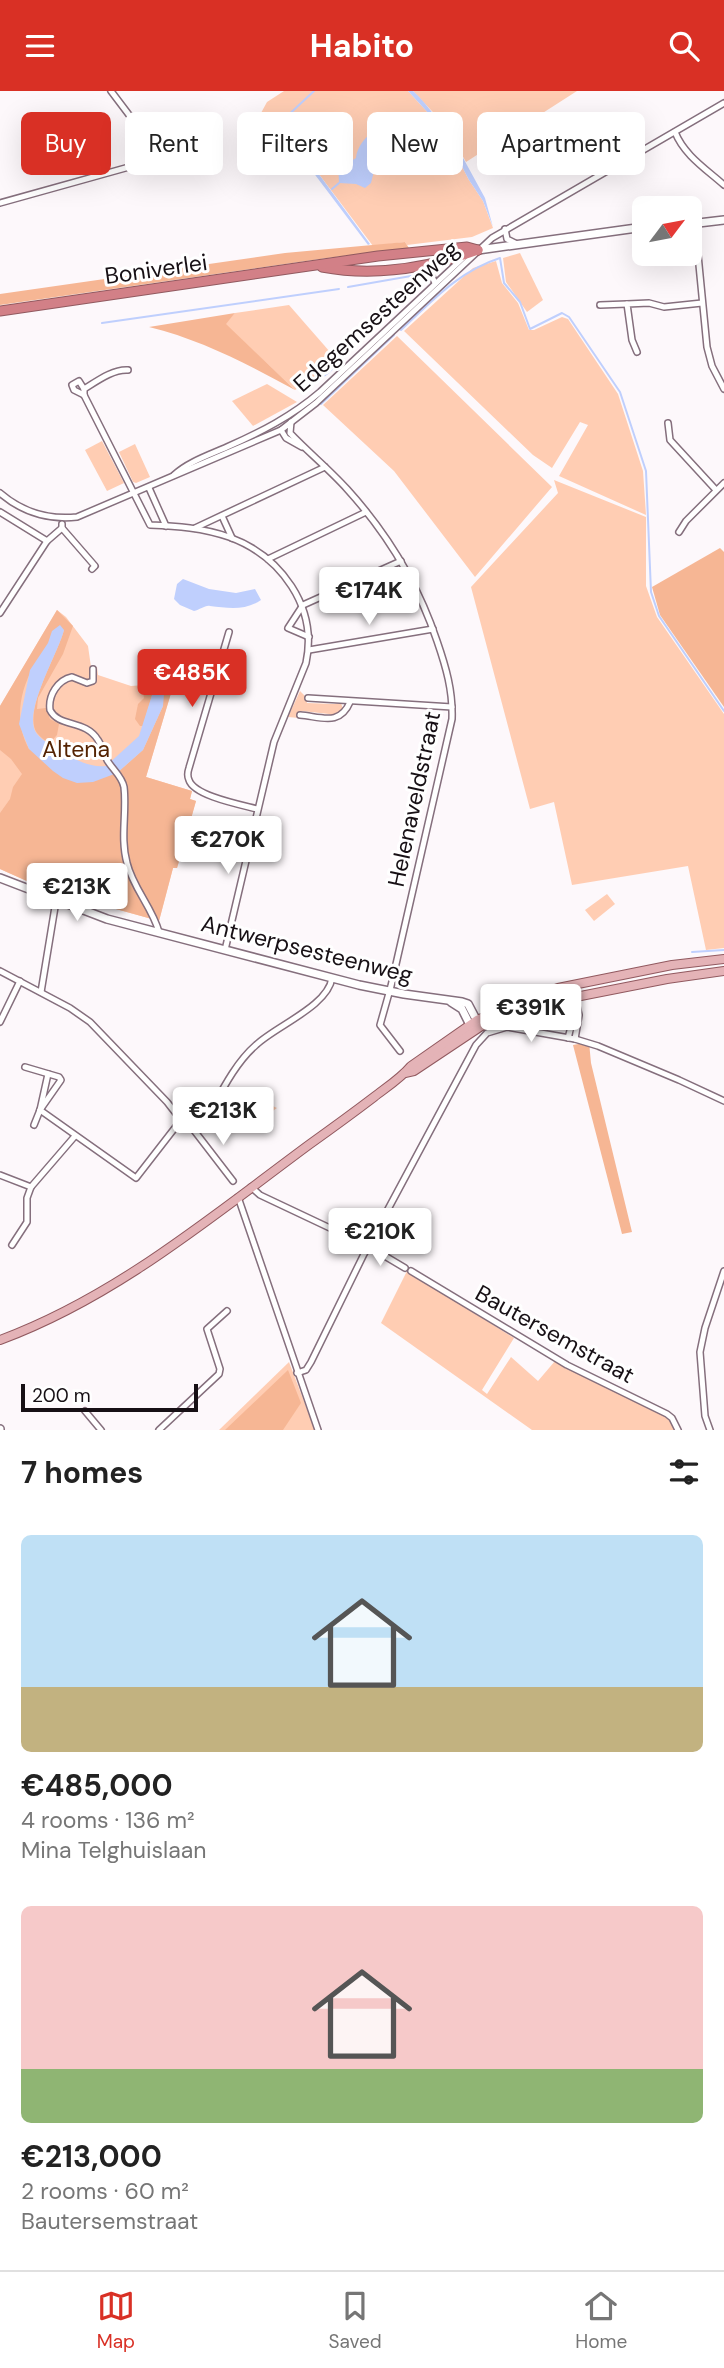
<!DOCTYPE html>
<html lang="en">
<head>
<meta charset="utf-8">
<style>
	body { margin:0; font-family:"DM Sans",sans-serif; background:#f6f6f6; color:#222; height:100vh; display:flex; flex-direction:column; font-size:26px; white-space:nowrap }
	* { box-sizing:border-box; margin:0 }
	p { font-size:23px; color:#767676 }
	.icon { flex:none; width:38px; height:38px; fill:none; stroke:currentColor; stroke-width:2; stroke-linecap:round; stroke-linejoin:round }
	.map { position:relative; height:1339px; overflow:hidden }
	.sheet { display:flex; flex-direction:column; background:#fff; flex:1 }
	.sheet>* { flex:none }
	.top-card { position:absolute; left:21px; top:21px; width:682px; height:63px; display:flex; gap:14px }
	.needle { width:46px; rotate:58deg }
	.buttons { position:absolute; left:632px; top:105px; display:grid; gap:14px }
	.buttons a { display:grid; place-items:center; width:70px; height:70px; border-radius:10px; background:#fff; box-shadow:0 7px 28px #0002; font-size:35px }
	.scale { position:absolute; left:21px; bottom:18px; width:177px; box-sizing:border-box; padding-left:7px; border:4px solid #171015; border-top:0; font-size:19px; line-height:24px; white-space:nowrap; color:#171015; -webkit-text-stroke:5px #fff; paint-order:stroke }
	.price { position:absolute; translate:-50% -60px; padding:0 16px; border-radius:7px; background:#fff; color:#222; font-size:23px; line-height:46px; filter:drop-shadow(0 2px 4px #0008) }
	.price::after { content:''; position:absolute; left:50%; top:42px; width:21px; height:16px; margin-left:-10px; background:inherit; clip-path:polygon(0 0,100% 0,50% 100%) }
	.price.current { background:#d93025; color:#fff }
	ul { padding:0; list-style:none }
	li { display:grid; align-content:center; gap:14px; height:371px; padding:0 21px }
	li span { display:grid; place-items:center; height:217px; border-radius:10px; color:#555 }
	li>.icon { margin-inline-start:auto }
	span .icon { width:126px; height:126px; fill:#fffc; stroke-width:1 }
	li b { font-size:30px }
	h2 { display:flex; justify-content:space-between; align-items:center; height:84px; padding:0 21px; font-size:30px }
	.chip { padding:0 24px; border-radius:10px; background:#fff; box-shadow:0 7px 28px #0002; font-size:24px; line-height:63px }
	.chip.current { background:#d93025; color:#fff }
	header { display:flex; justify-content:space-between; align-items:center; height:91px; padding:0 21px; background:#d93025; color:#fff; font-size:32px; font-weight:700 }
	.tab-bar { display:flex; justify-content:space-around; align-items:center; height:98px; border-top:2px solid #e0e0e0; background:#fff; font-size:19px; color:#767676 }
	.tab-bar a { display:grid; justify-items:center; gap:4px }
	.tab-bar .current { color:#d93025 }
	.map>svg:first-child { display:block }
	.green { fill:#ffcdb3 }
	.forest { fill:#f6b694 }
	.water { fill:#bfcffd }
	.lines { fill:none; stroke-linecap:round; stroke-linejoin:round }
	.stream { stroke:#bfcffd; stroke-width:2 }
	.street-casing { stroke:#856f7d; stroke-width:8 }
	.secondary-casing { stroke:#856f7d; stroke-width:10 }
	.primary-casing { stroke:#91595f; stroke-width:10 }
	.highway-casing { stroke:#91595f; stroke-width:11 }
	.street { stroke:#fff; stroke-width:5 }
	.secondary { stroke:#fff; stroke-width:7 }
	.primary { stroke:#e4b3b7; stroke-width:8 }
	.highway { stroke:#d28087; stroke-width:9 }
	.labels { text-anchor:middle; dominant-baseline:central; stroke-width:6; stroke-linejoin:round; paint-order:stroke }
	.street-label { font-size:23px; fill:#171015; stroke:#fff }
	.park-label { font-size:23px; fill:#542302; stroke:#fff }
</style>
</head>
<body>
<header><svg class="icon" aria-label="menu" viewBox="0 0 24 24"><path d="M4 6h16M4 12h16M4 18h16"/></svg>Habito<svg class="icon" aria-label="search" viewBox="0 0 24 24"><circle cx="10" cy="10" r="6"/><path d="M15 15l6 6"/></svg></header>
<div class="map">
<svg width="724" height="1339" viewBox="0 0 724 1339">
	<rect width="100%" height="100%" fill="#fdf8fb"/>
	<!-- green -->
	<g class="green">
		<polygon points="284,0 408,0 442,37 469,89 483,110 493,137 472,146 407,154 405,151 373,155 285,38 277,32 263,36 251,25 261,22 267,11"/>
		<polygon points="413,0 577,0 466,71 445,34"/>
		<polygon points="520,162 543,209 527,221 506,191 503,167"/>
		<polygon points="496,170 502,192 518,212 529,239 534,239 562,226 568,228 618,303 643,380 646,424 559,385 588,334 580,331 552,377 533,364 404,240 473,177"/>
		<polygon points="289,214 337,269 324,281 295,299 225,233 235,222"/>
		<polygon points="397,245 552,396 475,486 394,380 323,314"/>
		<polygon points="267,293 297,311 253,335 232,310"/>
		<polygon points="102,350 124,392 107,400 85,359"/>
		<polygon points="135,353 150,386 136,392 133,391 119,361"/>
		<polygon points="554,389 646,426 646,495 657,526 724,623 724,857 706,859 688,775 572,794 554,711 530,718 471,496 558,402"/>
		<polygon points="57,519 66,526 88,555 91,576 97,576 98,584 131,595 174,592 146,686 192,700 190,708 196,710 177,777 173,777 159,830 80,808 86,784 57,775 47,799 0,778 0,615"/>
		<polygon points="300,600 306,606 307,612 334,613 341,612 343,618 338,624 332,625 329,623 302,620 299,627 288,626"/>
		<polygon points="607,803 615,813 594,830 585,819"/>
		<polygon points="232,996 277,1017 257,1031 224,1009"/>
		<polygon points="407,1180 514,1247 482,1299 487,1303 511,1266 538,1290 555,1270 669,1327 676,1339 532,1339 381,1232"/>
		<polygon points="289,1271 315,1339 219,1339"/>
	</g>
	<!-- forest -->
	<g class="forest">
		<polygon points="405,151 409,157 327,167 0,214 0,203 285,162"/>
		<path d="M235 222 226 233 295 299C247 273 202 249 149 236Z"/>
		<polygon points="720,457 724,461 724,616 660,524 652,496"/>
		<path d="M57 519 73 535 63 563 38 607 37 618 46 617 50 628 59 633 57 644 49 653C46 650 40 646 37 642 22 621 58 563 64 539 31 566 6 617 29 658L117 682 143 659 163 615 153 601 143 635H140L135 628 138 613 144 607 142 595 174 592 146 686 192 700 190 708 196 710 177 777H173L159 830 80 808 86 784 57 775 47 799 0 778V722L10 708 13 696 22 683 11 668 0 659V615Z"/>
		<polygon points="589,951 591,972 632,1141 622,1143 573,954"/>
		<polygon points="288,1279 301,1312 283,1339 225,1339"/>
	</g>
	<!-- water -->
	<g class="water">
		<path d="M408 0H413C425 10 432 24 445 34L485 107 493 136 483 110 469 89 442 37Z"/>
		<path d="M392 31 410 36C419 55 407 57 393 62L390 68 374 80 371 92 365 97 356 93 339 92 338 70 349 71 356 67C358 49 376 36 392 31Z"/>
		<polygon points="277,32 299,56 370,153 368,154 279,36 262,44"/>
		<path d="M183 488 209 498 236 502 255 498 261 509C245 520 228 517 210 515 205 514 200 519 194 520L180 514 174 508 177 493Z"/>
		<path d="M60 534 64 539C58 563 21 623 37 643 43 650 52 655 60 659 73 668 90 677 106 675L139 645 153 601 160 598 164 603 163 615 143 659 117 682 93 691 77 692 63 687 53 680 29 658 19 633 30 579 48 552 52 540Z"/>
	</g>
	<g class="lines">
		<!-- stream -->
		<g class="stream">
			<polyline points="422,28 429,23"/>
			<polyline points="283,29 314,0"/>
			<polyline points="411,37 417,32"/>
			<polyline points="332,98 339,92"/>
			<polyline points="348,196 411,185"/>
			<polyline points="102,232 339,198"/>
			<path d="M401 239C432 210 459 180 500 167L504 192 520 211 530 238 562 222 569 226 620 301 646 380 651 501 659 525 724 620"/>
			<polyline points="304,299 328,282 348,262"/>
			<polyline points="321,313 394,244"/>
			<polyline points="247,351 266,342"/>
			<polyline points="692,861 724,859"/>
		</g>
		<defs>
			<g id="street">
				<path d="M675 41C684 64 706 78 724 94"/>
				<path d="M0 112 147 71C152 63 152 58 148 49L111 0"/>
				<polyline points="695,133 707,256 712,275 724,298"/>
				<polyline points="505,138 507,148 517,153"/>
				<polyline points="419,178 429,179 435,192"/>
				<polyline points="600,214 627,213"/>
				<polyline points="637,261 632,249 627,213 649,212 664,216 702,212"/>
				<path d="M128 279C113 278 97 290 84 298V304L150 434C177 435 203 437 229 446 281 465 318 516 306 572L274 651 225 859"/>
				<polyline points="84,304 74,299 72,294 79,290 84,298"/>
				<path d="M291 331 290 342C308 361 329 378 347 398 387 442 418 493 437 550 446 576 453 600 452 628L391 895 380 934 400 960"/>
				<polyline points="668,332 670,349 716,399"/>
				<polyline points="281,339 286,347 302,356"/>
				<path d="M174 384C188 371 209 364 227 356 261 341 292 325 320 301L463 167"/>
				<polyline points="149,397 166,435"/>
				<path d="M0 402C22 421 48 429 77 426L281 339 316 312 492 147 724 12"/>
				<polyline points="0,421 47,450 62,437"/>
				<polyline points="222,425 232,447"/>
				<polyline points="62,433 62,437 95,475 92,478"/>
				<polyline points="195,437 325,376"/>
				<polyline points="679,441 686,430 724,392"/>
				<polyline points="268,468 366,421"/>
				<polyline points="0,522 47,450"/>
				<path d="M229 541 189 677C188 680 187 685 189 689 194 705 242 714 257 718"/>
				<polyline points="309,546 288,537 303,514 401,470"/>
				<polyline points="309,559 433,538"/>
				<path d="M93 578V590L87 592 72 586C58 589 48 604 50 619 59 637 85 628 98 649 102 655 104 662 107 669 112 678 122 685 124 696 127 721 120 747 127 772 133 797 152 816 159 841"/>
				<polyline points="308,607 452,616"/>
				<path d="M300 624C322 626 340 635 350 611"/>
				<polyline points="0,880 70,917 90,931 167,1011 181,1029 193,1038 233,1090"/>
				<polyline points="572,894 579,924 575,948"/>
				<polyline points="41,901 55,816"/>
				<polyline points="0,931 20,890"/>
				<polyline points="568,947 574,925 569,895"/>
				<polyline points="25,976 59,986 61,989 40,1019"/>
				<polyline points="40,1019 136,1087 181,1029"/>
				<polyline points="34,1034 40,1019 48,983"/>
				<path d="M193 1038 204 1032C219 1006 233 974 256 954 276 935 328 915 332 887"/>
				<polyline points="0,1084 31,1096 75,1045"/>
				<polyline points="251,1096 260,1104 368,1155 405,1177"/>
				<polyline points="238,1106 318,1339"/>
				<polyline points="12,1154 27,1131 27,1107 31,1096"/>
				<polyline points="411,1180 567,1274 667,1323 672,1327 678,1339"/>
				<polyline points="297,1282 306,1279 311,1271 364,1163 476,954 487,942 507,936 575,948 598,955 679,989 724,1010"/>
				<polyline points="85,1320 101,1339"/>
				<polyline points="159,1339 219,1283 220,1278 207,1238 227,1220"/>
				<polyline points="710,1339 705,1325 700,1261 705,1237 724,1180"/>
			</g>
			<g id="secondary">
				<polyline points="690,133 724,129"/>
				<polyline points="478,159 644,136"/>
				<polyline points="0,787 107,828 359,894 404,903 462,911 468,913 478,932"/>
				<polyline points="451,911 462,918 471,936"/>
				<polyline points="0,1338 0,1339"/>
			</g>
			<g id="primary">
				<polyline points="405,982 414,980 480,936 503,924 535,914 667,888 724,880"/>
				<path d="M0 1249C116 1206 211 1126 310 1053 331 1038 353 1022 374 1006 387 996 401 987 411 975L477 929 533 905 558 897 672 874 724 868"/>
			</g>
			<g id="highway">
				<path d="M322 176C375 186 428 177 478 159"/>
				<polyline points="0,220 378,165 467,156 478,159"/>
			</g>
		</defs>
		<!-- street casing -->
		<use href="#street" class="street-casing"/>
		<!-- secondary casing -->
		<use href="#secondary" class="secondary-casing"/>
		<!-- primary casing -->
		<use href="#primary" class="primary-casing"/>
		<!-- highway casing -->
		<use href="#highway" class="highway-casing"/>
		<!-- street -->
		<use href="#street" class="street"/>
		<!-- secondary -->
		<use href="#secondary" class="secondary"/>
		<!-- primary -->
		<use href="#primary" class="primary"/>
		<!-- highway -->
		<use href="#highway" class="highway"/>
	</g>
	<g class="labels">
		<!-- street labels -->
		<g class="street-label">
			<text transform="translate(156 178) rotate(-8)">Boniverlei</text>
			<text transform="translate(376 225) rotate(-42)">Edegemsesteenweg</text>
			<text transform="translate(414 708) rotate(-78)">Helenaveldstraat</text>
			<text transform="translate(307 858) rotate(14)">Antwerpsesteenweg</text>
			<text transform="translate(555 1243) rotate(29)">Bautersemstraat</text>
		</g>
		<!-- park labels -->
		<g class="park-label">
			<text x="76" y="658">Altena</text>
		</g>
	</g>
</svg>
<div class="buttons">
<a><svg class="needle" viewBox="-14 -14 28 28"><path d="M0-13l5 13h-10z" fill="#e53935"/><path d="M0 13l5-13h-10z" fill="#767676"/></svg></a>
</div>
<div class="scale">200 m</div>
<b class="price" style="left:369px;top:536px">€174K</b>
<b class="price current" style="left:192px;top:618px">€485K</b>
<b class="price" style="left:228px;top:785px">€270K</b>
<b class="price" style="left:77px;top:832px">€213K</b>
<b class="price" style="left:531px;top:953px">€391K</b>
<b class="price" style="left:223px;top:1056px">€213K</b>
<b class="price" style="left:380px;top:1177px">€210K</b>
<div class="top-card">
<a class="chip current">Buy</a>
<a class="chip">Rent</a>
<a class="chip">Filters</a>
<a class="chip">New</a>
<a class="chip">Apartment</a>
</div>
</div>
<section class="sheet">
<h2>7 homes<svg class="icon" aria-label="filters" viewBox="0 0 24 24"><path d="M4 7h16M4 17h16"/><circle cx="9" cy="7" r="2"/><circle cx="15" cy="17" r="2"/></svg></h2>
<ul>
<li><span style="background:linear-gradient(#bfe0f5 70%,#c2b280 0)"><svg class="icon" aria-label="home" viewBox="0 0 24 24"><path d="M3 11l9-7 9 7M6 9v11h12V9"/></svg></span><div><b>€485,000</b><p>4 rooms · 136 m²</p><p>Mina Telghuislaan</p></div></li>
<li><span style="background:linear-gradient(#f6c9c9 75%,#8fb573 0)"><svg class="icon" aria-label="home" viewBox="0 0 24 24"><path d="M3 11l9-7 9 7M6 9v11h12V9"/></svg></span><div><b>€213,000</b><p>2 rooms · 60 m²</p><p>Bautersemstraat</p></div></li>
</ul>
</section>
<nav class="tab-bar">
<a class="current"><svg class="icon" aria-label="map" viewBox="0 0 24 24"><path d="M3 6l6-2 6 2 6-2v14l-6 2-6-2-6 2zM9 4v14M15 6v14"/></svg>Map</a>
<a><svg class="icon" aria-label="saved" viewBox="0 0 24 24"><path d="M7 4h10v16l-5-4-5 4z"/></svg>Saved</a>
<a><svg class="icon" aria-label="home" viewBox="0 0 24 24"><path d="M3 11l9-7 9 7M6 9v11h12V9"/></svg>Home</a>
</nav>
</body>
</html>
